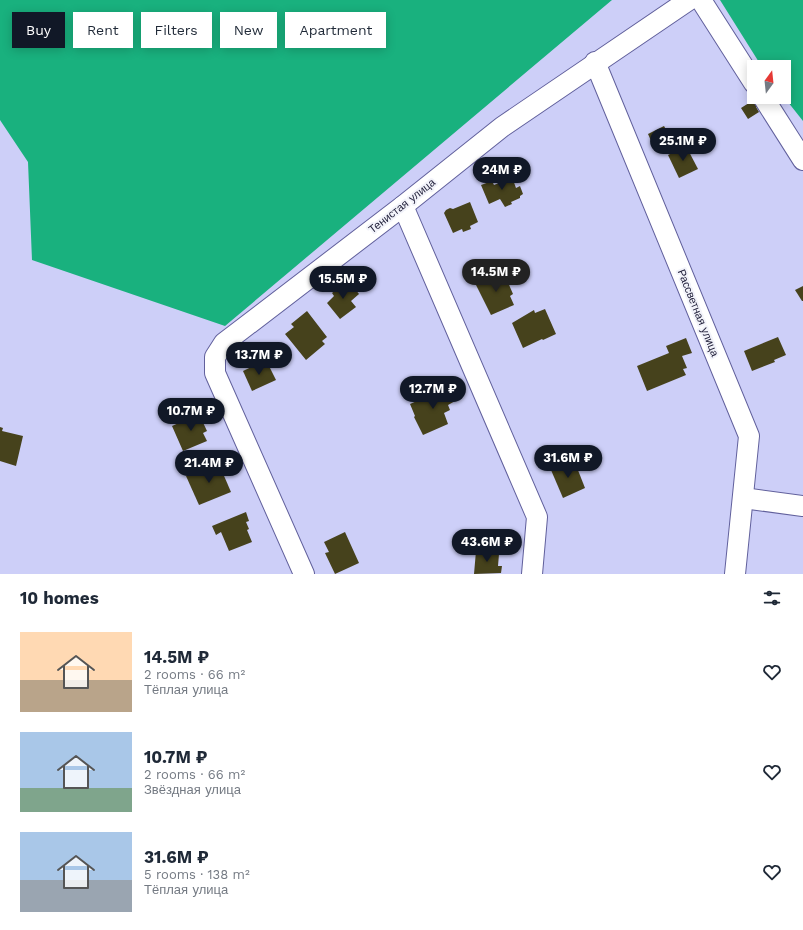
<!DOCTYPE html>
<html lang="en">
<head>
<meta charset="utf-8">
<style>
	body { margin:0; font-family:"Work Sans",sans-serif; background:#f6f6f7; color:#1f2937; height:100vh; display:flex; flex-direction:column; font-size:15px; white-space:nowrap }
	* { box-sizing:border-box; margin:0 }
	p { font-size:13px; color:#747a83 }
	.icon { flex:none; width:22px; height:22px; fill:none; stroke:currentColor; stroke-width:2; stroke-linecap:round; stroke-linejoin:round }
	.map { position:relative; height:574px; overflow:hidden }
	.side { display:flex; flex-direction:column; background:#fff; flex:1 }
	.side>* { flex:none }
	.guide { position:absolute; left:12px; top:12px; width:400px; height:36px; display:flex; gap:8px }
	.needle { width:26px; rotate:15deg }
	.fabs { position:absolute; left:747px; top:60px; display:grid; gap:8px }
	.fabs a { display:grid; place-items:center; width:44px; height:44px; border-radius:0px; background:#fff; box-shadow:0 2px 10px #0003; font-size:20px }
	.price { position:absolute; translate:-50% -34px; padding:0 9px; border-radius:14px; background:#111827; color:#fff; font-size:13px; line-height:26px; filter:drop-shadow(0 1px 2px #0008) }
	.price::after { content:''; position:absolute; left:50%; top:24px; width:12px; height:9px; margin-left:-6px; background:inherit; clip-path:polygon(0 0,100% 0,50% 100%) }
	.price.on { background:#222; color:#fff }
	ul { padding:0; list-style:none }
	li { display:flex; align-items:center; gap:12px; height:100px; padding:0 20px }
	li span { display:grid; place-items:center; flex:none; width:112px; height:80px; border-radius:0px; color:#555 }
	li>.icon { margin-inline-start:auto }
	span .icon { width:48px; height:48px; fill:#fffc; stroke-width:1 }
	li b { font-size:17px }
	h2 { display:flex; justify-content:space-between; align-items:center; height:48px; padding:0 20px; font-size:17px }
	.chip { padding:0 14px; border-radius:0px; background:#fff; box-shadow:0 2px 10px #0003; font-size:14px; line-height:36px }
	.chip.on { background:#111827; color:#fff }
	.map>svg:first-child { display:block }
	.forest { fill:#19b17e }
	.building { fill:#46421c }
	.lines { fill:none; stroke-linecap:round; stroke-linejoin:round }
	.minor-casing { stroke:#61609c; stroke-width:22 }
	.minor { stroke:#fff; stroke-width:20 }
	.labels { text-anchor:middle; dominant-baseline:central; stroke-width:4; stroke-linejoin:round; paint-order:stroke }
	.street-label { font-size:11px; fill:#23223c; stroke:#f2f3fa }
</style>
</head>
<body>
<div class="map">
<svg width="803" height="574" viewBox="0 0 803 574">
	<rect width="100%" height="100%" fill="#cdcff8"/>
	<!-- forest -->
	<g class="forest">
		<polygon points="0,0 612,0 225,326 32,260 28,162 0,120"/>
		<polygon points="720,0 803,0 803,121 784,97 784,67 762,67"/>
	</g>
	<!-- building -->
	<g class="building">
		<polygon points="752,101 754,104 757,102 759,105 756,107 759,112 748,119 741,108"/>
		<polygon points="664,126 670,137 653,145 648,134"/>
		<polygon points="686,146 698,169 679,178 668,155"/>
		<polygon points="505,175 507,179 512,177 516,188 520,186 523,194 520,196 520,198 511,202 512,204 505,207 500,199 489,204 481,185 492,181 494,185 499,183 497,179"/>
		<polygon points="470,202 478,222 470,226 471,229 463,232 462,229 453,233 444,213 446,210 450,208 453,209"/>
		<polygon points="503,271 513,294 510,296 514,305 491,315 475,283"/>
		<polygon points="348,280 359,294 351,301 356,307 340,319 327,303 334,296 332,293"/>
		<polygon points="803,286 803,301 802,301 795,290"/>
		<polygon points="545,309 556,334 543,340 542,339 523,348 512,323 534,310 535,313"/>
		<polygon points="307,311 327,337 322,341 325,344 306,360 285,334 294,327 291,324"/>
		<polygon points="778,337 786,355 774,360 775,362 752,371 744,351"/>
		<polygon points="686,338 692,353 682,356 687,368 683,369 686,375 647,391 637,366 669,353 666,346"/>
		<polygon points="266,360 276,380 252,391 243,371"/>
		<polygon points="451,386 457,400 448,405 450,410 444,413 448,424 423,435 414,417 415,416 410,404"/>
		<polygon points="199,414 207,431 203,433 207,441 183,451 172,426"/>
		<polygon points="0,427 3,428 2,431 23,436 16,466 0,461"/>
		<polygon points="574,460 585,488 563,498 551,470"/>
		<polygon points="218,462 231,492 199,505 186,476"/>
		<polygon points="246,512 249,521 246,522 249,529 247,530 252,542 229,551 221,532 216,535 212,526"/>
		<polygon points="345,532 359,563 335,574 325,553 329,552 324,542"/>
		<polygon points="476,551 499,554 498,566 502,566 501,573 474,574"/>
	</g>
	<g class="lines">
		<defs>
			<g id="minor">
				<polyline points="701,0 754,83"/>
				<polyline points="595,62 749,436 735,574"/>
				<polyline points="763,97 803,160"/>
				<polyline points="403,206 537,517 532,574"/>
				<polyline points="743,498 803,506"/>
				<polyline points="304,574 215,373 215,357 224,343 403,206 502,127 689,0"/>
			</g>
		</defs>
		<!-- minor casing -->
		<use href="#minor" class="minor-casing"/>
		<!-- minor -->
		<use href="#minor" class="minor"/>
	</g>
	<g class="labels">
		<!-- street labels -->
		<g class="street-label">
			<text transform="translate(402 206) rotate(-38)">Тенистая улица</text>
			<text transform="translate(698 313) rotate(68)">Рассветная улица</text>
		</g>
	</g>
</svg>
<div class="fabs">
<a><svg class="needle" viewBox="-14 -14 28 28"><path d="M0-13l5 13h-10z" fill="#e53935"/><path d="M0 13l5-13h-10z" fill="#747a83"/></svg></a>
</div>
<b class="price" style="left:683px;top:162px">25.1M ₽</b>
<b class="price" style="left:502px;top:191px">24M ₽</b>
<b class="price on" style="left:496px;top:293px">14.5M ₽</b>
<b class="price" style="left:343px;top:300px">15.5M ₽</b>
<b class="price" style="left:259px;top:376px">13.7M ₽</b>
<b class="price" style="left:433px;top:410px">12.7M ₽</b>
<b class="price" style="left:191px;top:432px">10.7M ₽</b>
<b class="price" style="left:568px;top:479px">31.6M ₽</b>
<b class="price" style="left:209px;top:484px">21.4M ₽</b>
<b class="price" style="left:487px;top:563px">43.6M ₽</b>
<div class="guide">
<a class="chip on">Buy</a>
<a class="chip">Rent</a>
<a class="chip">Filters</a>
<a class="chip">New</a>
<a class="chip">Apartment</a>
</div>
</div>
<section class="side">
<h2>10 homes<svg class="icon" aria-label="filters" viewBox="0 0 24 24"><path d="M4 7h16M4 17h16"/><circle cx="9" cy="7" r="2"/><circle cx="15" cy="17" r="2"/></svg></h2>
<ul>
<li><span style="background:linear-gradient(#ffd9b3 60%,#b9a48a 0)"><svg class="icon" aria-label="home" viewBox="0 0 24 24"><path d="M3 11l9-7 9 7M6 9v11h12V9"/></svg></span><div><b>14.5M ₽</b><p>2 rooms · 66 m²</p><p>Тёплая улица</p></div><svg class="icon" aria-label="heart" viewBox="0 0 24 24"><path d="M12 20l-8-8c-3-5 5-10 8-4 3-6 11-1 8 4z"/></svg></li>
<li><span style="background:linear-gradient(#a9c7e8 70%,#7fa58c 0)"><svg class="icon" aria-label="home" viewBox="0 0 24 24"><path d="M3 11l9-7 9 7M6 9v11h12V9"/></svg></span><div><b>10.7M ₽</b><p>2 rooms · 66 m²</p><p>Звёздная улица</p></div><svg class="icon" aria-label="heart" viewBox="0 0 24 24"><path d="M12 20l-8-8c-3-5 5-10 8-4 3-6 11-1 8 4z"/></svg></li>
<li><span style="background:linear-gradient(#a9c7e8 60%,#9aa5b1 0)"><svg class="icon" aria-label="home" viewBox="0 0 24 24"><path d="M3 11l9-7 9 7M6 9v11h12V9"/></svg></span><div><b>31.6M ₽</b><p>5 rooms · 138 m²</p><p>Тёплая улица</p></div><svg class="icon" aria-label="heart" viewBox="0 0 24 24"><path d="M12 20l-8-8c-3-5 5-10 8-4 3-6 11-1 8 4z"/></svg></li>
</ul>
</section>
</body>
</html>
